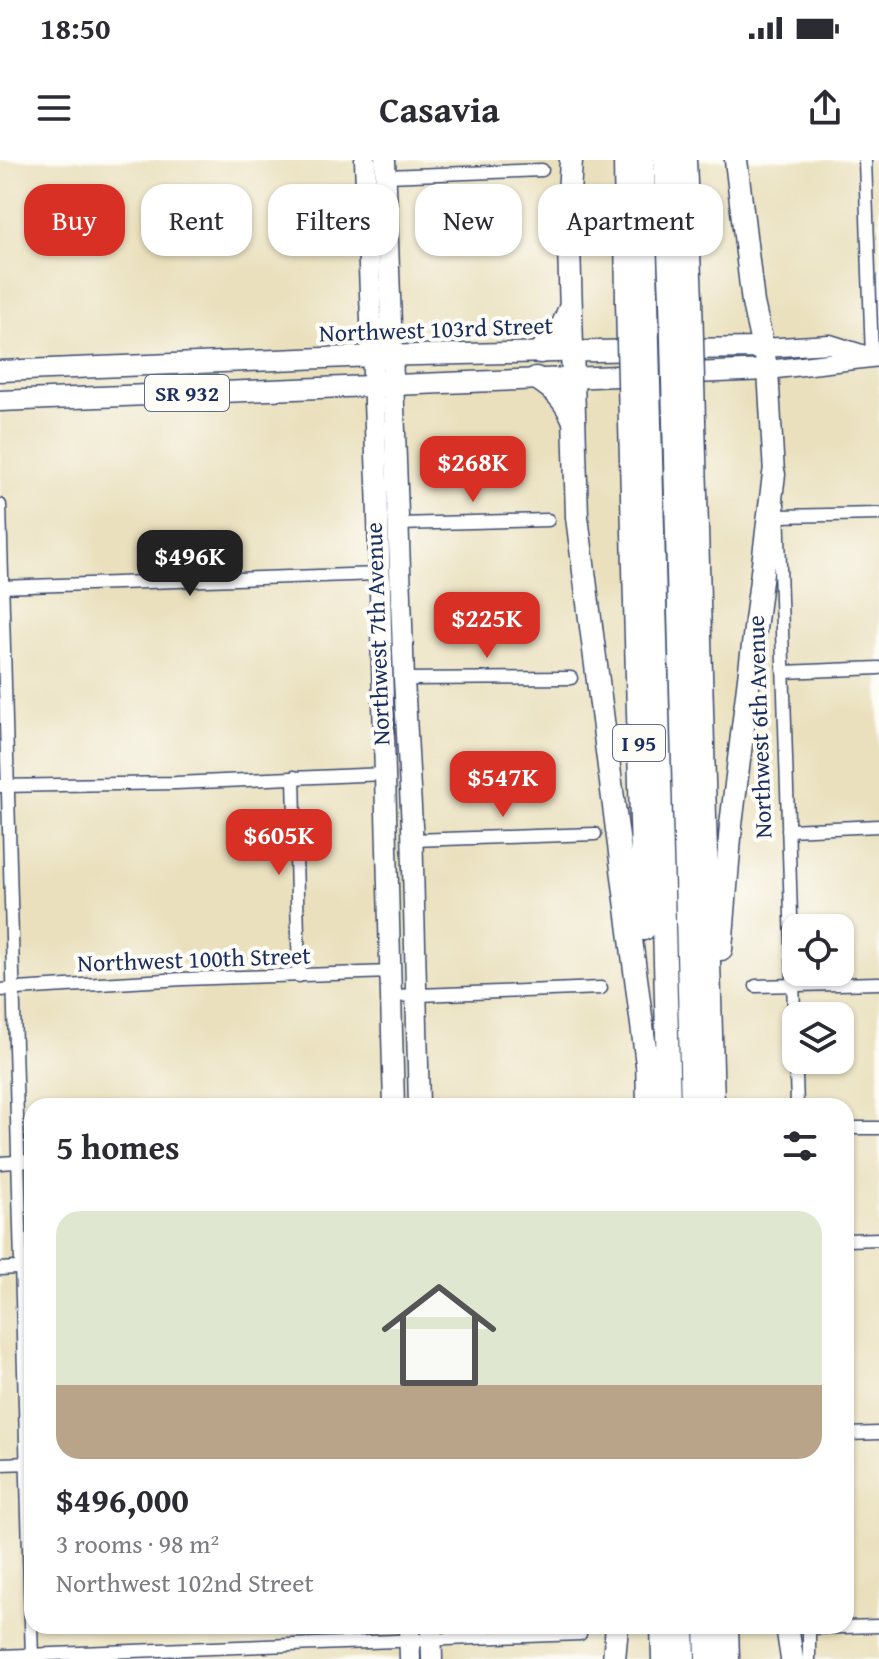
<!DOCTYPE html>
<html lang="en">
<head>
<meta charset="utf-8">
<style>
	body { margin:0; font-family:"Gentium Book Plus",serif; background:#f2f2f3; color:#2b2b33; height:100vh; display:flex; flex-direction:column; font-size:30px; white-space:nowrap }
	* { box-sizing:border-box; margin:0 }
	p { font-size:26px; color:#7c7c81 }
	.icon { flex:none; width:44px; height:44px; fill:none; stroke:currentColor; stroke-width:2; stroke-linecap:round; stroke-linejoin:round }
	.map { position:relative; flex:1; overflow:hidden }
	.sheet { position:absolute; left:24px; top:938px; width:830px; height:536px; display:flex; flex-direction:column; background:#fff; border-radius:24px; box-shadow:0 2px 6px #0004 }
	.sheet>* { flex:none }
	.banner { position:absolute; left:24px; top:24px; width:832px; height:72px; display:flex; gap:16px }
	.buttons { position:absolute; left:782px; top:754px; display:grid; gap:16px }
	.buttons a { display:grid; place-items:center; width:72px; height:72px; border-radius:16px; background:#fff; box-shadow:0 2px 6px #0004; font-size:40px }
	.price { position:absolute; translate:-50% -68px; padding:0 18px; border-radius:16px; background:#d93025; color:#fff; font-size:26px; line-height:52px; filter:drop-shadow(0 2px 4px #0008) }
	.price::after { content:''; position:absolute; left:50%; top:48px; width:24px; height:18px; margin-left:-12px; background:inherit; clip-path:polygon(0 0,100% 0,50% 100%) }
	.price.active { background:#222; color:#fff }
	ul { padding:0; list-style:none }
	li { display:grid; align-content:center; gap:16px; height:424px; padding:0 32px }
	li+li { border-top:2px solid #e1e1e2 }
	li span { display:grid; place-items:center; height:248px; border-radius:24px; color:#555 }
	li>.icon { margin-inline-start:auto }
	span .icon { width:144px; height:144px; fill:#fffc; stroke-width:1 }
	li b { font-size:34px }
	h2 { display:flex; justify-content:space-between; align-items:center; height:96px; padding:0 32px; font-size:34px }
	.chip { padding:0 28px; border-radius:24px; background:#fff; box-shadow:0 2px 6px #0004; font-size:28px; line-height:72px }
	.chip.active { background:#d93025; color:#fff }
	.status { display:flex; justify-content:space-between; align-items:center; height:56px; padding:0 40px; background:#fff; direction:ltr }
	.status svg { height:22px; fill:currentColor }
	header { display:flex; justify-content:space-between; align-items:center; height:104px; padding:0 32px; background:#fff; font-size:36px; font-weight:800 }
	.map>svg:first-child { display:block }
	.lines { fill:none; stroke-linecap:round; stroke-linejoin:round }
	.street-casing { stroke:#3a4a6c; stroke-width:15 }
	.secondary-casing { stroke:#3a4a6c; stroke-width:21 }
	.primary-casing { stroke:#3a4a6c; stroke-width:23 }
	.highway-casing { stroke:#3a4a6c; stroke-width:25 }
	.street { stroke:#fff; stroke-width:12 }
	.secondary { stroke:#fff; stroke-width:18 }
	.primary { stroke:#fff; stroke-width:20 }
	.highway { stroke:#fff; stroke-width:22 }
	.highway-bridge-casing { stroke:#3a4a6c; stroke-width:25; stroke-linecap:butt }
	.highway-bridge { stroke:#fff; stroke-width:22 }
	.labels { text-anchor:middle; dominant-baseline:central; stroke-width:8; stroke-linejoin:round; paint-order:stroke }
	.shield { fill:#fdfcf7; stroke:#5f6c8c; stroke-width:2 }
	.shield-label { font-size:22px; font-weight:bold; fill:#1b2f5e }
	.street-label { font-size:24px; fill:#1b2f5e; stroke:#fdfcf7 }
</style>
</head>
<body>
<div class="status"><b>18:50</b><svg viewBox="0 0 49 12"><path d="M0 12V9h3v3zM5 12V6h3v6zM10 12V3h3v9zM15 12V0h3v12zM26 1h20v11H26zM47 4h2v5h-2z"/></svg></div>
<header><svg class="icon" aria-label="menu" viewBox="0 0 24 24"><path d="M4 6h16M4 12h16M4 18h16"/></svg>Casavia<svg class="icon" aria-label="share" viewBox="0 0 24 24"><path d="M12 15V3M7 8l5-5 5 5M5 13v7h14v-7"/></svg></header>
<div class="map">
<svg width="879" height="1499" viewBox="0 0 879 1499">
	<rect width="100%" height="100%" fill="#fdfcf7"/>
	<filter id="ink" filterUnits="userSpaceOnUse"><feTurbulence type="fractalNoise" baseFrequency=".0125" numOctaves="2"/><feDisplacementMap in="SourceGraphic" scale="16" xChannelSelector="R" yChannelSelector="G"/><feConvolveMatrix kernelMatrix="1 2 1 2 8 2 1 2 1" color-interpolation-filters="sRGB"/></filter>
	<filter id="wash" filterUnits="userSpaceOnUse"><feTurbulence type="fractalNoise" baseFrequency=".006" numOctaves="4" result="noise"/><feDisplacementMap in="SourceGraphic" scale="32" xChannelSelector="R" yChannelSelector="G"/><feGaussianBlur stdDeviation="1.8" result="paint"/><feColorMatrix in="noise" values="0 0 0 0 0 0 0 0 0 0 0 0 0 0 0 0 0 1.4 0 .05"/><feComposite in="paint" operator="in"/></filter>
	<g filter="url(#wash)">
		<rect width="100%" height="100%" fill="#eae0bd"/>
	</g>
	<g filter="url(#ink)">
		<g class="lines">
			<defs>
				<g id="street">
					<polyline points="865,0 872,197"/>
					<polyline points="386,16 542,10"/>
					<polyline points="778,344 797,946"/>
					<path d="M0 345C14 729 21 1114 32 1499"/>
					<polyline points="779,356 879,354"/>
					<polyline points="398,364 548,360"/>
					<polyline points="0,427 379,414"/>
					<polyline points="784,512 879,508"/>
					<polyline points="404,519 571,518"/>
					<polyline points="294,617 299,816"/>
					<polyline points="0,626 176,623 385,614"/>
					<polyline points="788,670 879,666"/>
					<polyline points="413,680 595,674"/>
					<polyline points="756,826 879,823"/>
					<polyline points="0,830 183,819 391,812"/>
					<polyline points="392,836 601,828"/>
					<polyline points="846,968 879,968"/>
					<polyline points="0,1003 32,1001"/>
					<polyline points="846,1080 879,1079"/>
					<polyline points="0,1109 32,1107"/>
					<polyline points="846,1274 879,1273"/>
					<polyline points="0,1304 32,1303"/>
					<polyline points="809,1466 809,1499"/>
					<polyline points="809,1468 879,1466"/>
					<polyline points="0,1496 580,1474"/>
				</g>
				<g id="secondary">
					<polyline points="763,188 830,184 865,195"/>
					<polyline points="768,210 879,197"/>
				</g>
				<g id="primary">
					<polyline points="365,0 377,321 394,946"/>
					<polyline points="385,0 404,519 412,666 419,946"/>
					<polyline points="678,189 763,188 768,210 774,314"/>
					<polyline points="0,211 373,196 642,190"/>
					<polyline points="0,241 768,210"/>
					<polyline points="409,1466 410,1499"/>
					<polyline points="431,1466 432,1499"/>
				</g>
				<g id="highway">
					<polyline points="571,0 568,51 577,357 647,904"/>
					<polyline points="625,0 627,141"/>
					<polyline points="643,0 647,141"/>
					<polyline points="665,0 671,140"/>
					<polyline points="685,0 691,140"/>
					<polyline points="736,0 753,143 763,188"/>
					<polyline points="540,192 561,169 569,150"/>
					<path d="M536 218C555 230 565 240 574 261"/>
					<polyline points="674,261 692,946"/>
					<polyline points="694,261 713,946"/>
					<polyline points="650,262 669,946"/>
					<polyline points="630,263 644,769"/>
					<polyline points="721,789 731,665 774,314"/>
					<polyline points="647,892 648,946"/>
					<polyline points="662,1466 663,1499"/>
					<polyline points="683,1466 684,1499"/>
					<polyline points="706,1466 707,1499"/>
					<polyline points="727,1466 728,1499"/>
					<polyline points="787,1466 792,1499"/>
					<polyline points="614,1499 617,1466"/>
				</g>
			</defs>
			<!-- street casing -->
			<use href="#street" class="street-casing"/>
			<!-- secondary casing -->
			<use href="#secondary" class="secondary-casing"/>
			<!-- primary casing -->
			<use href="#primary" class="primary-casing"/>
			<!-- highway casing -->
			<use href="#highway" class="highway-casing"/>
			<!-- street -->
			<use href="#street" class="street"/>
			<!-- secondary -->
			<use href="#secondary" class="secondary"/>
			<!-- primary -->
			<use href="#primary" class="primary"/>
			<!-- highway -->
			<use href="#highway" class="highway"/>
			<defs>
				<g id="highway-bridge">
					<polyline points="671,140 674,261"/>
					<polyline points="691,140 694,261"/>
					<polyline points="627,141 630,263"/>
					<polyline points="647,141 650,262"/>
				</g>
			</defs>
			<!-- highway-bridge casing -->
			<use href="#highway-bridge" class="highway-bridge-casing"/>
			<!-- highway-bridge -->
			<use href="#highway-bridge" class="highway-bridge"/>
		</g>
	</g>
	<g class="labels">
		<!-- shield labels -->
		<g class="shield">
			<rect x="145" y="215" width="84" height="36" rx="6"/>
			<rect x="613" y="565" width="52" height="36" rx="6"/>
		</g>
		<g class="shield-label">
			<text x="187" y="233">SR 932</text>
			<text x="639" y="583">I 95</text>
		</g>
		<!-- street labels -->
		<g class="street-label">
			<text transform="translate(436 169) rotate(-2)">Northwest 103rd Street</text>
			<text transform="translate(377 474) rotate(-92)">Northwest 7th Avenue</text>
			<text transform="translate(759 567) rotate(-92)">Northwest 6th Avenue</text>
			<text transform="translate(194 799) rotate(-2)">Northwest 100th Street</text>
		</g>
	</g>
</svg>
<div class="buttons">
<a><svg class="icon" aria-label="locate" viewBox="0 0 24 24"><circle cx="12" cy="12" r="6"/><path d="M12 2v4M12 18v4M2 12h4M18 12h4"/></svg></a>
<a><svg class="icon" aria-label="layers" viewBox="0 0 24 24"><path d="M12 4l9 5-9 5-9-5zM3 14l9 5 9-5"/></svg></a>
</div>
<b class="price" style="left:473px;top:344px">$268K</b>
<b class="price active" style="left:190px;top:438px">$496K</b>
<b class="price" style="left:487px;top:500px">$225K</b>
<b class="price" style="left:503px;top:659px">$547K</b>
<b class="price" style="left:279px;top:717px">$605K</b>
<div class="banner">
<a class="chip active">Buy</a>
<a class="chip">Rent</a>
<a class="chip">Filters</a>
<a class="chip">New</a>
<a class="chip">Apartment</a>
</div>
<section class="sheet">
<h2>5 homes<svg class="icon" aria-label="filters" viewBox="0 0 24 24"><path d="M4 7h16M4 17h16"/><circle cx="9" cy="7" r="2"/><circle cx="15" cy="17" r="2"/></svg></h2>
<ul>
<li><span style="background:linear-gradient(#dfe7d0 70%,#b9a48a 0)"><svg class="icon" aria-label="home" viewBox="0 0 24 24"><path d="M3 11l9-7 9 7M6 9v11h12V9"/></svg></span><div><b>$496,000</b><p>3 rooms · 98 m²</p><p>Northwest 102nd Street</p></div></li>
</ul>
</section>
</div>
</body>
</html>
